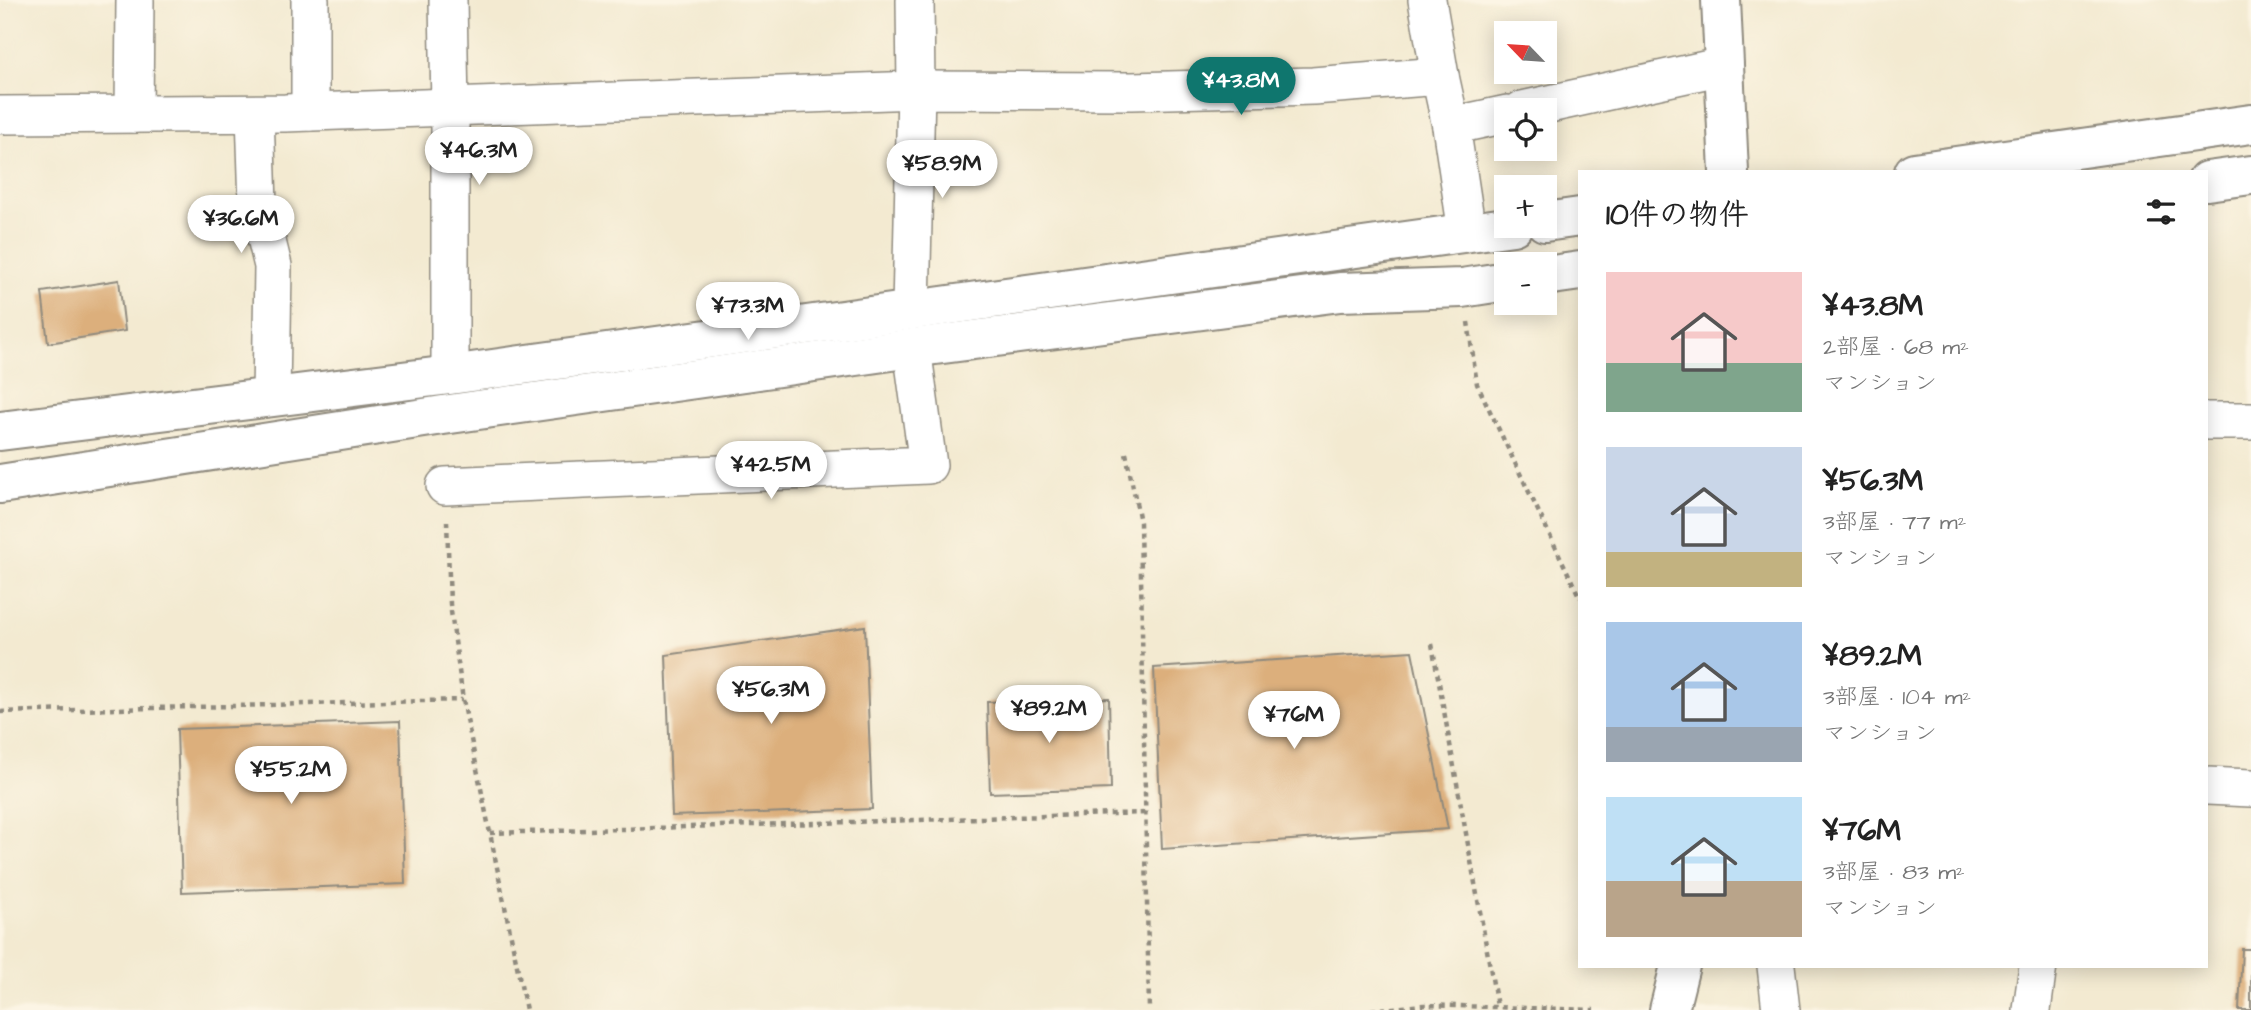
<!DOCTYPE html>
<html lang="ja">
<head>
<meta charset="utf-8">
<style>
	body { margin:0; font-family:"Architects Daughter","Klee One",sans-serif; background:#f2f2f2; color:#222; height:100vh; display:flex; flex-direction:column; font-size:26px; white-space:nowrap }
	* { box-sizing:border-box; margin:0 }
	p { font-size:23px; color:#767676 }
	.icon { flex:none; width:38px; height:38px; fill:none; stroke:currentColor; stroke-width:2; stroke-linecap:round; stroke-linejoin:round }
	.map { position:relative; flex:1; overflow:hidden }
	.side { position:absolute; left:1578px; top:170px; width:630px; height:798px; display:flex; flex-direction:column; background:#fff; border-radius:0px; box-shadow:0 4px 18px #0003 }
	.side>* { flex:none }
	.needle { width:46px; rotate:295deg }
	.buttons { position:absolute; left:1494px; top:21px; display:grid; gap:14px }
	.buttons a { display:grid; place-items:center; width:63px; height:63px; border-radius:0px; background:#fff; box-shadow:0 4px 18px #0003; font-size:35px }
	.price { position:absolute; translate:-50% -60px; padding:0 16px; border-radius:24px; background:#fff; color:#222; font-size:23px; line-height:46px; filter:drop-shadow(0 2px 4px #0008) }
	.price::after { content:''; position:absolute; left:50%; top:42px; width:21px; height:16px; margin-left:-10px; background:inherit; clip-path:polygon(0 0,100% 0,50% 100%) }
	.price.current { background:#0f766e; color:#fff }
	ul { padding:0; list-style:none }
	li { display:flex; align-items:center; gap:21px; height:175px; padding:0 28px }
	li span { display:grid; place-items:center; flex:none; width:196px; height:140px; border-radius:0px; color:#555 }
	li>.icon { margin-inline-start:auto }
	span .icon { width:84px; height:84px; fill:#fffc; stroke-width:1 }
	li b { font-size:30px }
	h2 { display:flex; justify-content:space-between; align-items:center; height:84px; padding:0 28px; font-size:30px }
	.map>svg:first-child { display:block }
	.building { fill:#dcaf7c }
	.lines { fill:none; stroke-linecap:round; stroke-linejoin:round }
	.minor-casing { stroke:#8f8a7e; stroke-width:40 }
	.tertiary-casing { stroke:#8f8a7e; stroke-width:42 }
	.secondary-casing { stroke:#8f8a7e; stroke-width:42 }
	.path { stroke:#8f8a7e; stroke-width:4.5; stroke-dasharray:5 5; stroke-linecap:butt }
	.minor { stroke:#fff; stroke-width:37 }
	.tertiary { stroke:#fff; stroke-width:38 }
	.secondary { stroke:#fff; stroke-width:38 }
</style>
</head>
<body>
<div class="map">
<svg width="2251" height="1010" viewBox="0 0 2251 1010">
	<rect width="100%" height="100%" fill="#fcf5e5"/>
	<filter id="ink" filterUnits="userSpaceOnUse"><feTurbulence type="fractalNoise" baseFrequency=".0143" numOctaves="2"/><feDisplacementMap in="SourceGraphic" scale="14" xChannelSelector="R" yChannelSelector="G"/><feConvolveMatrix kernelMatrix="1 2 1 2 8 2 1 2 1" color-interpolation-filters="sRGB"/></filter>
	<filter id="wash" filterUnits="userSpaceOnUse"><feTurbulence type="fractalNoise" baseFrequency=".00686" numOctaves="4" result="noise"/><feDisplacementMap in="SourceGraphic" scale="28" xChannelSelector="R" yChannelSelector="G"/><feGaussianBlur stdDeviation="1.57" result="paint"/><feColorMatrix in="noise" values="0 0 0 0 0 0 0 0 0 0 0 0 0 0 0 0 0 1.4 0 .05"/><feComposite in="paint" operator="in"/></filter>
	<g filter="url(#wash)">
		<rect width="100%" height="100%" fill="#f3ead1"/>
		<g id="blocks">
			<!-- building -->
			<g class="building">
				<polygon points="119,280 125,331 48,343 42,292"/>
				<polygon points="865,626 872,809 672,816 666,655"/>
				<polygon points="1412,651 1448,829 1162,849 1154,668"/>
				<polygon points="1109,698 1111,789 990,793 987,702"/>
				<polygon points="400,721 405,884 182,892 177,729"/>
				<polygon points="2242,949 2251,949 2251,1010 2239,1010"/>
			</g>
		</g>
	</g>
	<g filter="url(#ink)">
		<use href="#blocks" fill-opacity="0" stroke="#8f8a7e" stroke-width="2"/>
		<g class="lines">
			<defs>
				<g id="minor">
					<polyline points="448,0 450,107 450,375"/>
					<polyline points="1440,76 1451,126 1467,232"/>
					<polyline points="1522,110 1723,66"/>
					<polyline points="310,112 310,0"/>
					<polyline points="134,114 135,0"/>
					<polyline points="255,114 258,205 273,266 271,397"/>
					<polyline points="0,115 285,113 916,90 1132,91 1313,86 1440,76 1427,0"/>
					<polyline points="1451,126 1507,114"/>
					<polyline points="911,309 916,90 915,0"/>
					<polyline points="2207,421 2251,421"/>
					<polyline points="445,486 928,465 912,348"/>
					<polyline points="2207,786 2251,788"/>
					<polyline points="1776,966 1781,1010"/>
					<polyline points="2032,1010 2038,966"/>
				</g>
				<g id="tertiary">
					<polyline points="1914,172 2251,124"/>
					<polyline points="2207,181 2251,175"/>
					<polyline points="1545,222 1580,217"/>
					<polyline points="1545,276 1580,271"/>
					<polyline points="0,431 450,375 1513,226"/>
					<polyline points="0,484 443,415 912,348 1340,292 1462,288 1507,281"/>
				</g>
				<g id="secondary">
					<polyline points="1721,0 1729,172"/>
					<polyline points="1669,1010 1680,966"/>
				</g>
			</defs>
			<!-- minor casing -->
			<use href="#minor" class="minor-casing"/>
			<!-- tertiary casing -->
			<use href="#tertiary" class="tertiary-casing"/>
			<!-- secondary casing -->
			<use href="#secondary" class="secondary-casing"/>
			<!-- path -->
			<g class="path">
				<polyline points="1468,322 1477,384 1580,598"/>
				<polyline points="1126,453 1140,522 1149,1010"/>
				<polyline points="447,521 450,604 463,700 526,1010"/>
				<polyline points="1432,644 1497,1006"/>
				<polyline points="0,712 463,700"/>
				<polyline points="490,833 1146,813"/>
				<polyline points="1371,1010 1424,1005 1594,1010"/>
			</g>
			<!-- minor -->
			<use href="#minor" class="minor"/>
			<!-- tertiary -->
			<use href="#tertiary" class="tertiary"/>
			<!-- secondary -->
			<use href="#secondary" class="secondary"/>
		</g>
	</g>
</svg>
<div class="buttons">
<a><svg class="needle" viewBox="-14 -14 28 28"><path d="M0-13l5 13h-10z" fill="#e53935"/><path d="M0 13l5-13h-10z" fill="#767676"/></svg></a>
<a><svg class="icon" aria-label="locate" viewBox="0 0 24 24"><circle cx="12" cy="12" r="6"/><path d="M12 2v4M12 18v4M2 12h4M18 12h4"/></svg></a>
<a>+</a>
<a>−</a>
</div>
<b class="price current" style="left:1241px;top:117px">¥43.8M</b>
<b class="price" style="left:479px;top:187px">¥46.3M</b>
<b class="price" style="left:942px;top:200px">¥58.9M</b>
<b class="price" style="left:241px;top:255px">¥36.6M</b>
<b class="price" style="left:748px;top:342px">¥73.3M</b>
<b class="price" style="left:771px;top:501px">¥42.5M</b>
<b class="price" style="left:771px;top:726px">¥56.3M</b>
<b class="price" style="left:1049px;top:745px">¥89.2M</b>
<b class="price" style="left:1294px;top:751px">¥76M</b>
<b class="price" style="left:291px;top:806px">¥55.2M</b>
<section class="side">
<h2>10件の物件<svg class="icon" aria-label="filters" viewBox="0 0 24 24"><path d="M4 7h16M4 17h16"/><circle cx="9" cy="7" r="2"/><circle cx="15" cy="17" r="2"/></svg></h2>
<ul>
<li><span style="background:linear-gradient(#f6c9c9 65%,#7fa58c 0)"><svg class="icon" aria-label="home" viewBox="0 0 24 24"><path d="M3 11l9-7 9 7M6 9v11h12V9"/></svg></span><div><b>¥43.8M</b><p>2部屋 · 68 m²</p><p>マンション</p></div></li>
<li><span style="background:linear-gradient(#c9d6e8 75%,#c2b280 0)"><svg class="icon" aria-label="home" viewBox="0 0 24 24"><path d="M3 11l9-7 9 7M6 9v11h12V9"/></svg></span><div><b>¥56.3M</b><p>3部屋 · 77 m²</p><p>マンション</p></div></li>
<li><span style="background:linear-gradient(#a9c7e8 75%,#9aa5b1 0)"><svg class="icon" aria-label="home" viewBox="0 0 24 24"><path d="M3 11l9-7 9 7M6 9v11h12V9"/></svg></span><div><b>¥89.2M</b><p>3部屋 · 104 m²</p><p>マンション</p></div></li>
<li><span style="background:linear-gradient(#bfe0f5 60%,#b9a48a 0)"><svg class="icon" aria-label="home" viewBox="0 0 24 24"><path d="M3 11l9-7 9 7M6 9v11h12V9"/></svg></span><div><b>¥76M</b><p>3部屋 · 83 m²</p><p>マンション</p></div></li>
</ul>
</section>
</div>
</body>
</html>
